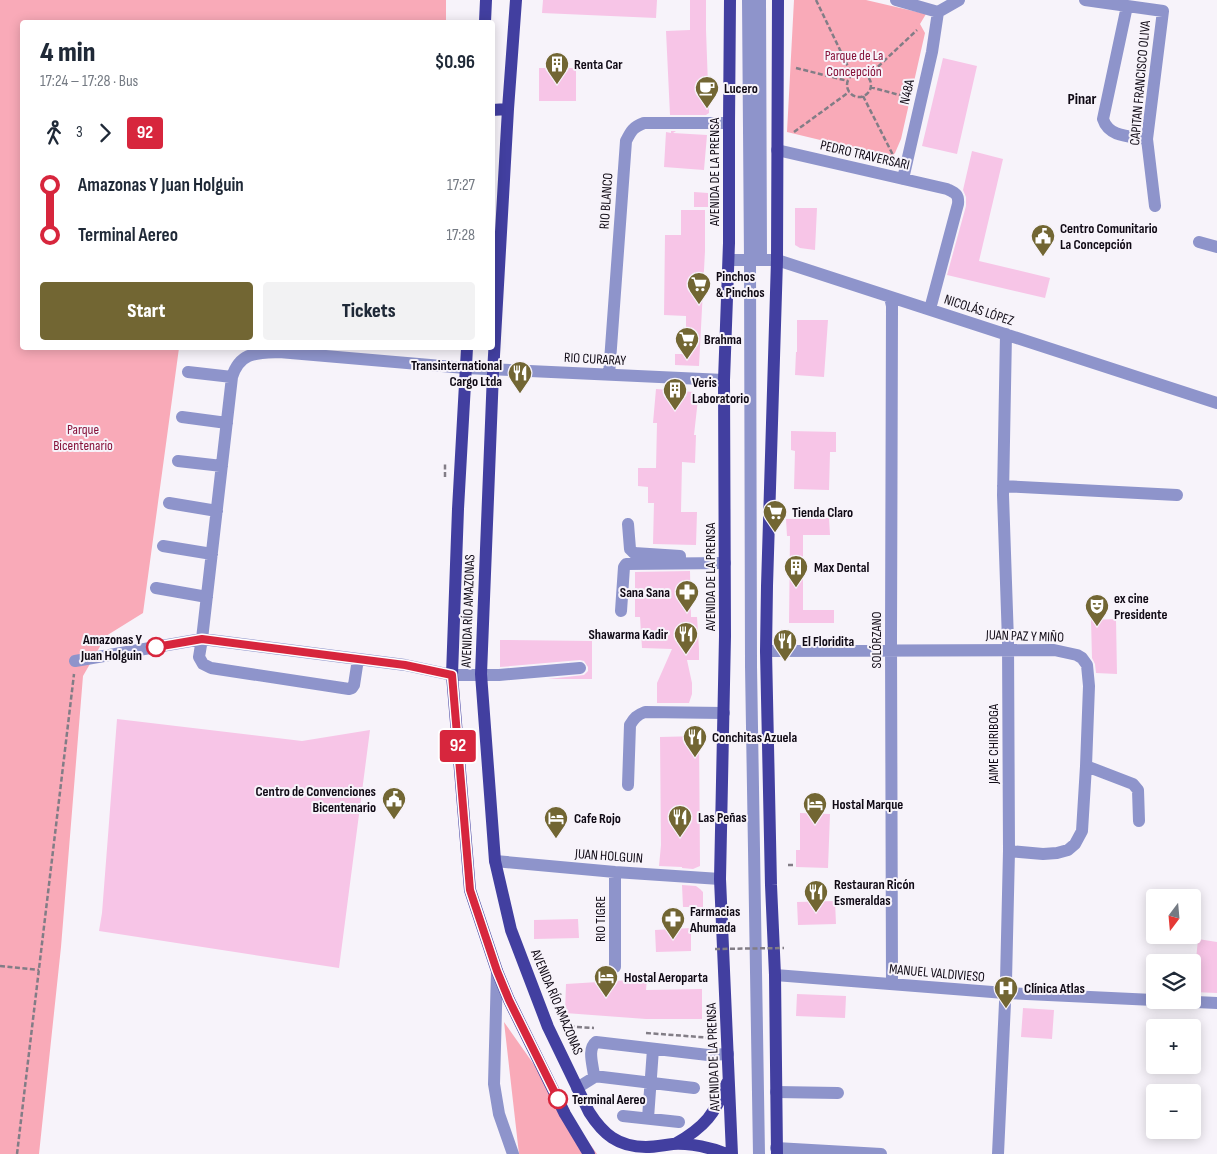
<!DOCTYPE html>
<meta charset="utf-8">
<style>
body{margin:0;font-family:"Sofia Sans Condensed",sans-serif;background:#f2f2f3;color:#1f2937;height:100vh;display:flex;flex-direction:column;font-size:19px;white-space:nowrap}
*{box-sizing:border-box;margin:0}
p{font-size:16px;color:#747a83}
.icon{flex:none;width:28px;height:28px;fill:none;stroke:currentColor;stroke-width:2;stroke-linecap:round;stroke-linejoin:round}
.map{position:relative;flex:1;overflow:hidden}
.side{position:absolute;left:20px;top:20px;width:475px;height:330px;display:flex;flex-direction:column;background:#fff;border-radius:5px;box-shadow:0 2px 12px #0003}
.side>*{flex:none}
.badge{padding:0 10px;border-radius:4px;font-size:18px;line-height:32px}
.needle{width:32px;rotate:196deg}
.buttons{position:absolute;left:1146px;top:889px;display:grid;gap:10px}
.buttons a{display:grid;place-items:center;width:55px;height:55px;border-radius:5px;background:#fff;box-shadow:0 2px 12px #0003;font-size:25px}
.map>.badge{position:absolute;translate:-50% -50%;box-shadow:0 0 0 2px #fff}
.legs{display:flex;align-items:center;gap:8px;height:55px;padding:0 20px;font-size:16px}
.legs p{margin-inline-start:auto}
.headline{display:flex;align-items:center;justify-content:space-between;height:85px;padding:0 20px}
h1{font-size:28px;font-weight:800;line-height:38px}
.action{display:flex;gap:10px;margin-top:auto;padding:10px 20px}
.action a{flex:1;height:58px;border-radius:5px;background:#726633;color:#fff;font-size:20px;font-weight:800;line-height:58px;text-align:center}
.action a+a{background:#f2f2f3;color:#1f2937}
ul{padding:0 20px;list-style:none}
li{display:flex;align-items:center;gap:18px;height:50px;font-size:19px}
li i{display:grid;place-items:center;width:8px;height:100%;margin:0 6px;background:currentColor}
li i::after{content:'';width:12px;height:12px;margin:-6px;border:4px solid;border-radius:50%;background:#fff}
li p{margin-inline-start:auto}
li:first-child i{background:linear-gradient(#0000 50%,currentColor 0)}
li:last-child i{background:linear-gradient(currentColor 50%,#0000 0)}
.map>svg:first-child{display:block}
.green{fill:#f9aab8}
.building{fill:#f7c5e7}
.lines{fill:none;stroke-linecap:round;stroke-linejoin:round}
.path{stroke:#827d86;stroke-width:2.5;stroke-dasharray:5 2.5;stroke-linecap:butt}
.minor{stroke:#8e94cb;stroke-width:12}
.major{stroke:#423fa0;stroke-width:12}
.path-bridge{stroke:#827d86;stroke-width:2.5;stroke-dasharray:5 2.5;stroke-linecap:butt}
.line-1-casing{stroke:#fff;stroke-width:11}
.line-1{stroke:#d7263d;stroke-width:8}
.stop-1-dot{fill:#fff;stroke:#d7263d;stroke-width:2.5}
.labels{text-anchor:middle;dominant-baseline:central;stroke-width:4;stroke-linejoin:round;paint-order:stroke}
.park-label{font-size:14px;fill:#86123a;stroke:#f7f3fa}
.poi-label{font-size:14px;font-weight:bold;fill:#0f0914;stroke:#f7f3fa;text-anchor:start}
.street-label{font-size:14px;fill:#0f0914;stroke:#f7f3fa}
.stop-label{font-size:14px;font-weight:bold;fill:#0f0914;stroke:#f7f3fa;text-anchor:end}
.quarter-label{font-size:16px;font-weight:bold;fill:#0f0914;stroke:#f7f3fa}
</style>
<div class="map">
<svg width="1217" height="1154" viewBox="0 0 1217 1154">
<rect width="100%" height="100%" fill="#f7f3fa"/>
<path class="green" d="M 0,0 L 446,0 L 446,22 L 22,22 L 22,348 L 179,348 L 143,613 L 106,636 L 83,676 L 61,947 L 39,1154 L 0,1154 Z
M 794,0 L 866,0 L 926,14 L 920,24 L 925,33 L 901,139 L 895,153 L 891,157 L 787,132 Z
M 504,1022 L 597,1154 L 519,1154 Z"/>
<path class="building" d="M 543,0 L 657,0 L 656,18 L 542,13 Z
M 690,0 L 706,0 L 706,30 L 709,113 L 706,115 L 670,115 L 666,31 L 690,30 Z
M 943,58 L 977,66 L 957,154 L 922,146 Z
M 539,68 L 576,68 L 576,101 L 539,101 Z
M 671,131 L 676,131 L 673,133 L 707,135 L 704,170 L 664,167 L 666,132 L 671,133 Z
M 972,151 L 1003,159 L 979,261 L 1050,278 L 1045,298 L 947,275 L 966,206 L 966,197 L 963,190 Z
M 694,192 L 708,193 L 708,207 L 694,207 Z
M 795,208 L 817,208 L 815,250 L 800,248 L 795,245 Z
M 681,210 L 705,210 L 705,251 L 699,366 L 675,365 L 675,354 L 686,354 L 686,316 L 664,315 L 665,235 L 681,235 Z
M 797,320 L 828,320 L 824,377 L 795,375 L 796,352 L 797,352 Z
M 656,389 L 694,392 L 698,399 L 694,435 L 696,435 L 695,463 L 682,462 L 681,512 L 697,512 L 696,545 L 653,544 L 654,503 L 648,503 L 648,487 L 638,486 L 638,468 L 656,468 L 657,423 L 653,423 Z
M 791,431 L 836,432 L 836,452 L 830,452 L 829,490 L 794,489 L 795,451 L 791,450 Z
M 829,518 L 830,535 L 803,535 L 803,610 L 834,610 L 834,623 L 789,623 L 790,536 L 787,536 L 786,519 Z
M 690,571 L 691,617 L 697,617 L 699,649 L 699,660 L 687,660 L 692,683 L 692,694 L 689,703 L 657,703 L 657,683 L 672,649 L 642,648 L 640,617 L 635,617 L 635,572 Z
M 1116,619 L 1117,674 L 1096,673 L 1095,664 L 1092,658 L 1091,620 Z
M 500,640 L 592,641 L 592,679 L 548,679 L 584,675 L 588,671 L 588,667 L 584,661 L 580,660 L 500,667 Z
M 117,719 L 302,741 L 370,730 L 339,968 L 99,931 L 102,913 Z
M 699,736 L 700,866 L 693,869 L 682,868 L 682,867 L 659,866 L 661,845 L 660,737 Z
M 800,813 L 830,814 L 828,868 L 796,867 L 796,850 L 800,850 Z
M 682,885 L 696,886 L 700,889 L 703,892 L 703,907 L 683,907 Z
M 835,901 L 836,924 L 798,925 L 797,902 Z
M 578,919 L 579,938 L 534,939 L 534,920 Z
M 691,928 L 691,951 L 656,952 L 655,930 Z
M 1198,939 L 1217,942 L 1217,993 L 1193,992 Z
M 647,979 L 646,990 L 702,989 L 702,1019 L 646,1019 L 565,1013 L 566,984 Z
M 797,994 L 846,996 L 845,1018 L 796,1016 Z
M 1023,1008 L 1054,1010 L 1052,1039 L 1021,1037 Z"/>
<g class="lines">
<path class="path" d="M 816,0 L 852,75
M 796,68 L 848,81
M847 85a12 12 0 1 1 24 0a12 12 0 1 1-24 0Z
M 867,77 L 917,30
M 870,87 L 907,97
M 863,96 L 894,157
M 794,132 L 849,92
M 445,477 L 445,463
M 788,865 L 794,865
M 0,966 L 39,970
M 561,1020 L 565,1018 L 566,1022
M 562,1026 L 594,1028
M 646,1033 L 713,1038
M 572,1034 L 578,1046
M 17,1154 L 74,674"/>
<path class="minor" d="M 748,0 L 750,259 L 751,666 L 759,1154
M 760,0 L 761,259
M 896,0 L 938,12 L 959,0
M 1085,0 L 1163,11 L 1147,139 L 1155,206
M 1127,6 L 1103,119 C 1109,138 1131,136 1147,139
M 777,150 L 947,189 C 955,193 959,194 958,204 L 930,309
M 903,179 L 932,52 L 938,12
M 1199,242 L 1217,247
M 729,260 L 777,260 L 1217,403
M 890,297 L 892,306 L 891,641 L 892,984
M 188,372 L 232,377
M 609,375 L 626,141 C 631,131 633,127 644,123 L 729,123
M 182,417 L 227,423
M 178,461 L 222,466
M 1003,486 L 1177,495
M 169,503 L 217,511
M 628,524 L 630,549 L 634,553 L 680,556
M 163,546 L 212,554
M 156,588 L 207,597
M 621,611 L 624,567 L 626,564 L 725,563
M 766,651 L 1054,650 L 1077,655 L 1082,658 L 1087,665 L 1089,686 L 1086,766 L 1082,831 L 1075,844 L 1068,850 L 1057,853 L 1043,854 L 1009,851
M 358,659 L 354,685 L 352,688 L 349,689 L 211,668 L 203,664 L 199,657 L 202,639 L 232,377 C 240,352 256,353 279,352 L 465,368 L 724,380
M 75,661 L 202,639 L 405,665 L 452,675 L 499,675 L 580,668
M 1086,766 L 1133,784 L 1138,790 L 1139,821
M 628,785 L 630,725 C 634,718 637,715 645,712 L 724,713
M 495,861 L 615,872 L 720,879
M 615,967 L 615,872
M 497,971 L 494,1084 L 499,1114 L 513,1154
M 775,975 L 1005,993 L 1217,1003
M 594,1076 L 694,1088
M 577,1088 L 593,1078 L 594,1076 C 593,1065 587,1049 596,1042 L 708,1055 L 728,1054
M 776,1092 L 838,1093
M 623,1116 L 679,1122
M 648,1118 L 653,1049
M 776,1148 L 881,1154
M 998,1154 L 1006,981 L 1009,851 L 1008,641 L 1003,495 L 1006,334"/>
<path class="major" d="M 516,0 L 508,109 L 493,373 L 481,674 L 495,861 L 511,930 L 548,1027 L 589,1112 C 603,1134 618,1147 646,1147 C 655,1147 664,1145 673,1144 C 691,1143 711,1148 727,1154
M 730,0 L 729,123 L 729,243 L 724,380 L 725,636 L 720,879 L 732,1154
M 485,22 L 486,0
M 492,110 L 508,109
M 467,348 L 458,509 L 452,675 L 470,890 L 497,971 L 509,1000 L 565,1114 L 589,1154
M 675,1144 C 705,1127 715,1114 727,1083
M 777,1154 L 775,975 L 771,885 L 766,651 L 767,586 L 777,260 L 778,0"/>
<path class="path-bridge" d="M 715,949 L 784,948"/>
</g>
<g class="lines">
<g class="line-1-casing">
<path id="line-1" d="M 156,647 L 202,639 L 405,665 L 452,675 L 470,890 L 497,971 L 509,1000 L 558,1099"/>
</g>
<use href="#line-1" class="line-1"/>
</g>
<defs>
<g id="building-pin" transform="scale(1.25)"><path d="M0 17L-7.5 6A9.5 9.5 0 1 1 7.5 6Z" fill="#726633" stroke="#f7f3fa"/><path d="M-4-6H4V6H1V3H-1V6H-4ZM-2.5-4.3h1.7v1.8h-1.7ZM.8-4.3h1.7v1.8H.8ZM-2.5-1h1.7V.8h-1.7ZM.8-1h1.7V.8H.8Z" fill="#fff"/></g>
<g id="cafe-pin" transform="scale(1.25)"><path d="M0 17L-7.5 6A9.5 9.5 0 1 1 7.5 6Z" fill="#726633" stroke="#f7f3fa"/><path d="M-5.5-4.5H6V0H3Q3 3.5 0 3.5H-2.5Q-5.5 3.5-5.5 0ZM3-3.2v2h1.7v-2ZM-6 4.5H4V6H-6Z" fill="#fff"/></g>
<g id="civic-pin" transform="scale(1.25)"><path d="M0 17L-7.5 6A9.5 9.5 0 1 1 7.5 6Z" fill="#726633" stroke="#f7f3fa"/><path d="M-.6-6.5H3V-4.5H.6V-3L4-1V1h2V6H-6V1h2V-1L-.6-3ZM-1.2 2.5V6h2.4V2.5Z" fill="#fff"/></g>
<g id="supermarket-pin" transform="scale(1.25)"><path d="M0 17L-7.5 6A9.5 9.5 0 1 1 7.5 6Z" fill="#726633" stroke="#f7f3fa"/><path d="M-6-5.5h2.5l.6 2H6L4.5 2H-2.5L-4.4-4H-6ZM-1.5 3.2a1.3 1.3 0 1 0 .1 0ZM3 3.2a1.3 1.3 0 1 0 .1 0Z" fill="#fff"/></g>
<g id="restaurant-pin" transform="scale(1.25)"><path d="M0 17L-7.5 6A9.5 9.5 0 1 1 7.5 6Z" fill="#726633" stroke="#f7f3fa"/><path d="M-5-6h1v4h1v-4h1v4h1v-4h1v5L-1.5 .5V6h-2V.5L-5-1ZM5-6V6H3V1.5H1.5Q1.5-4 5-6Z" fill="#fff"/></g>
<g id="pharmacy-pin" transform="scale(1.25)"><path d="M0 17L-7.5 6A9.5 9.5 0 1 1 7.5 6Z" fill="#726633" stroke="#f7f3fa"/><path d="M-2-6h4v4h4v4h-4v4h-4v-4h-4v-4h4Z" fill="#fff"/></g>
<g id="theatre-pin" transform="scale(1.25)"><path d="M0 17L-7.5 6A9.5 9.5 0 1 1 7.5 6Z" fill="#726633" stroke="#f7f3fa"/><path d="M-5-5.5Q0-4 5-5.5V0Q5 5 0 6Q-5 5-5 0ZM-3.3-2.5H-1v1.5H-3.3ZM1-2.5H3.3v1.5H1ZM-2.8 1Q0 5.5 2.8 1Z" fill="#fff"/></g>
<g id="hotel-pin" transform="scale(1.25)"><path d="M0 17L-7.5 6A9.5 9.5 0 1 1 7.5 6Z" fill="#726633" stroke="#f7f3fa"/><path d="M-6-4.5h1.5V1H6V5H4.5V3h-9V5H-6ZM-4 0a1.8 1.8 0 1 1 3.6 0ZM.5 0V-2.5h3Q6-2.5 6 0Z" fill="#fff"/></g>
<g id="hospital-pin" transform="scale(1.25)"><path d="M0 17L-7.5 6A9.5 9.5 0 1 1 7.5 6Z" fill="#726633" stroke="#f7f3fa"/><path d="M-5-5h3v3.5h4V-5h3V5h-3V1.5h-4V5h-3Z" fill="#fff"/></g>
</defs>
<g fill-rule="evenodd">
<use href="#building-pin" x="557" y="64"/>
<use href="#cafe-pin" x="707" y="88"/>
<use href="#civic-pin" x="1043" y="236"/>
<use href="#supermarket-pin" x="699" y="284"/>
<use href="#supermarket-pin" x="687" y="339"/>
<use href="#restaurant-pin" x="520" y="373"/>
<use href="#building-pin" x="675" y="390"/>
<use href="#supermarket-pin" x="775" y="512"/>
<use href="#building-pin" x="796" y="567"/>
<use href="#pharmacy-pin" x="687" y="592"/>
<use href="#theatre-pin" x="1097" y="606"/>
<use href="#restaurant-pin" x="686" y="634"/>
<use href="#restaurant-pin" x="785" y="641"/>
<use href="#restaurant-pin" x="695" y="737"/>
<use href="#civic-pin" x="394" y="799"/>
<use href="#hotel-pin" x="815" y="804"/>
<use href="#restaurant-pin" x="680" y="817"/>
<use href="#hotel-pin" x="556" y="818"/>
<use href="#restaurant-pin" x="816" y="892"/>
<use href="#pharmacy-pin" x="673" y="919"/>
<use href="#hotel-pin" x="606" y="977"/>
<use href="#hospital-pin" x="1006" y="988"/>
</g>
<g class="stop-1-dot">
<circle cx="156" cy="647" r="9"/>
<circle cx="558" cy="1099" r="9"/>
</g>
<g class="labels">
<g class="park-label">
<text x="854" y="55">Parque de La<tspan x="854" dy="16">Concepción</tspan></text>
<text x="83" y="429">Parque<tspan x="83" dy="16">Bicentenario</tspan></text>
</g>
<g class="poi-label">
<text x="574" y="64">Renta Car</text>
<text x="724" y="88">Lucero</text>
<text x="1060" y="228">Centro Comunitario<tspan x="1060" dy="16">La Concepción</tspan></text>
<text x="716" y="276">Pinchos<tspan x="716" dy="16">&amp; Pinchos</tspan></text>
<text x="704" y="339">Brahma</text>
<text x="502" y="365" text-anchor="end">Transinternational<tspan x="502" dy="16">Cargo Ltda</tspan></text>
<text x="692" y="382">Veris<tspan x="692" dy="16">Laboratorio</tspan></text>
<text x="792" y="512">Tienda Claro</text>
<text x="814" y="567">Max Dental</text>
<text x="670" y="592" text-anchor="end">Sana Sana</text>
<text x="1114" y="598">ex cine<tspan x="1114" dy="16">Presidente</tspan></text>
<text x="668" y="634" text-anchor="end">Shawarma Kadir</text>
<text x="802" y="641">El Floridita</text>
<text x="712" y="737">Conchitas Azuela</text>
<text x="376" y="791" text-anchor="end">Centro de Convenciones<tspan x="376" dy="16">Bicentenario</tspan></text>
<text x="832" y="804">Hostal Marque</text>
<text x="698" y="817">Las Peñas</text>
<text x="574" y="818">Cafe Rojo</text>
<text x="834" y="884">Restauran Ricón<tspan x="834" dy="16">Esmeraldas</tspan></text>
<text x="690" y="911">Farmacias<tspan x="690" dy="16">Ahumada</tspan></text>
<text x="624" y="977">Hostal Aeroparta</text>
<text x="1024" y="988">Clínica Atlas</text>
</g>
<g class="street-label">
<text transform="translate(1140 83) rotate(-85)">CAPITAN FRANCISCO OLIVA</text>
<text transform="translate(907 92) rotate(-77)">N48A</text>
<text transform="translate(865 155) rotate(13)">PEDRO TRAVERSARI</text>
<text transform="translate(714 172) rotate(-90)">AVENIDA DE LA PRENSA</text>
<text transform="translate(606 201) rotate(-86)">RIO BLANCO</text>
<text transform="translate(979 310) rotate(18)">NICOLÁS LÓPEZ</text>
<text transform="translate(595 359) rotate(3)">RIO CURARAY</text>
<text transform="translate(710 577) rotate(-90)">AVENIDA DE LA PRENSA</text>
<text transform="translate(468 611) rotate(-88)">AVENIDA RÍO AMAZONAS</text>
<text transform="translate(1025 636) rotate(2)">JUAN PAZ Y MIÑO</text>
<text transform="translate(876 640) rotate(-90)">SOLÓRZANO</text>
<text transform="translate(993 744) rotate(-90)">JAIME CHIRIBOGA</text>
<text transform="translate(609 856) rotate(4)">JUAN HOLGUIN</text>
<text transform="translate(600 919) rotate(-90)">RIO TIGRE</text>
<text transform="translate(937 973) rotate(5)">MANUEL VALDIVIESO</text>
<text transform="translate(557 1002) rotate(67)">AVENIDA RÍO AMAZONAS</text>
<text transform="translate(713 1057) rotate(-92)">AVENIDA DE LA PRENSA</text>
</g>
<g class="stop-label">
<text x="142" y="639">Amazonas Y<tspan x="142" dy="16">Juan Holguin</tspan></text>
<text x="572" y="1099" text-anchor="start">Terminal Aereo</text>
</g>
<g class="quarter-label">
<text x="1082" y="99">Pinar</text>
</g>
</g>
</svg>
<div class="buttons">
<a><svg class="needle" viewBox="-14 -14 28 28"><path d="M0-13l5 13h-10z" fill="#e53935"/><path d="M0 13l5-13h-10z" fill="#747a83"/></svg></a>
<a><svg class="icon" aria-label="layers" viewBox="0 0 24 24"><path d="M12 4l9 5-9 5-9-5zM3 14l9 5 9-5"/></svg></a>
<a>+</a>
<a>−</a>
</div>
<b class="badge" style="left:458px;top:746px;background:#d7263d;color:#fff">92</b>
<section class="side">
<div class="headline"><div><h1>4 min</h1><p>17:24 – 17:28 · Bus</p></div><b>$0.96</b></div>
<div class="legs"><svg class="icon" aria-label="walk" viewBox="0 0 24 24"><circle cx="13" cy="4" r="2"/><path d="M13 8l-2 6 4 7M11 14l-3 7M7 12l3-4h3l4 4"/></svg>3<svg class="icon" aria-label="forward" viewBox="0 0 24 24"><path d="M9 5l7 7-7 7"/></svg><b class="badge" style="background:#d7263d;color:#fff">92</b></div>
<ul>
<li><i style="color:#d7263d"></i><b>Amazonas Y Juan Holguin</b><p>17:27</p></li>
<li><i style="color:#d7263d"></i><b>Terminal Aereo</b><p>17:28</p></li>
</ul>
<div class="action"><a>Start</a><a>Tickets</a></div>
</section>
</div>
